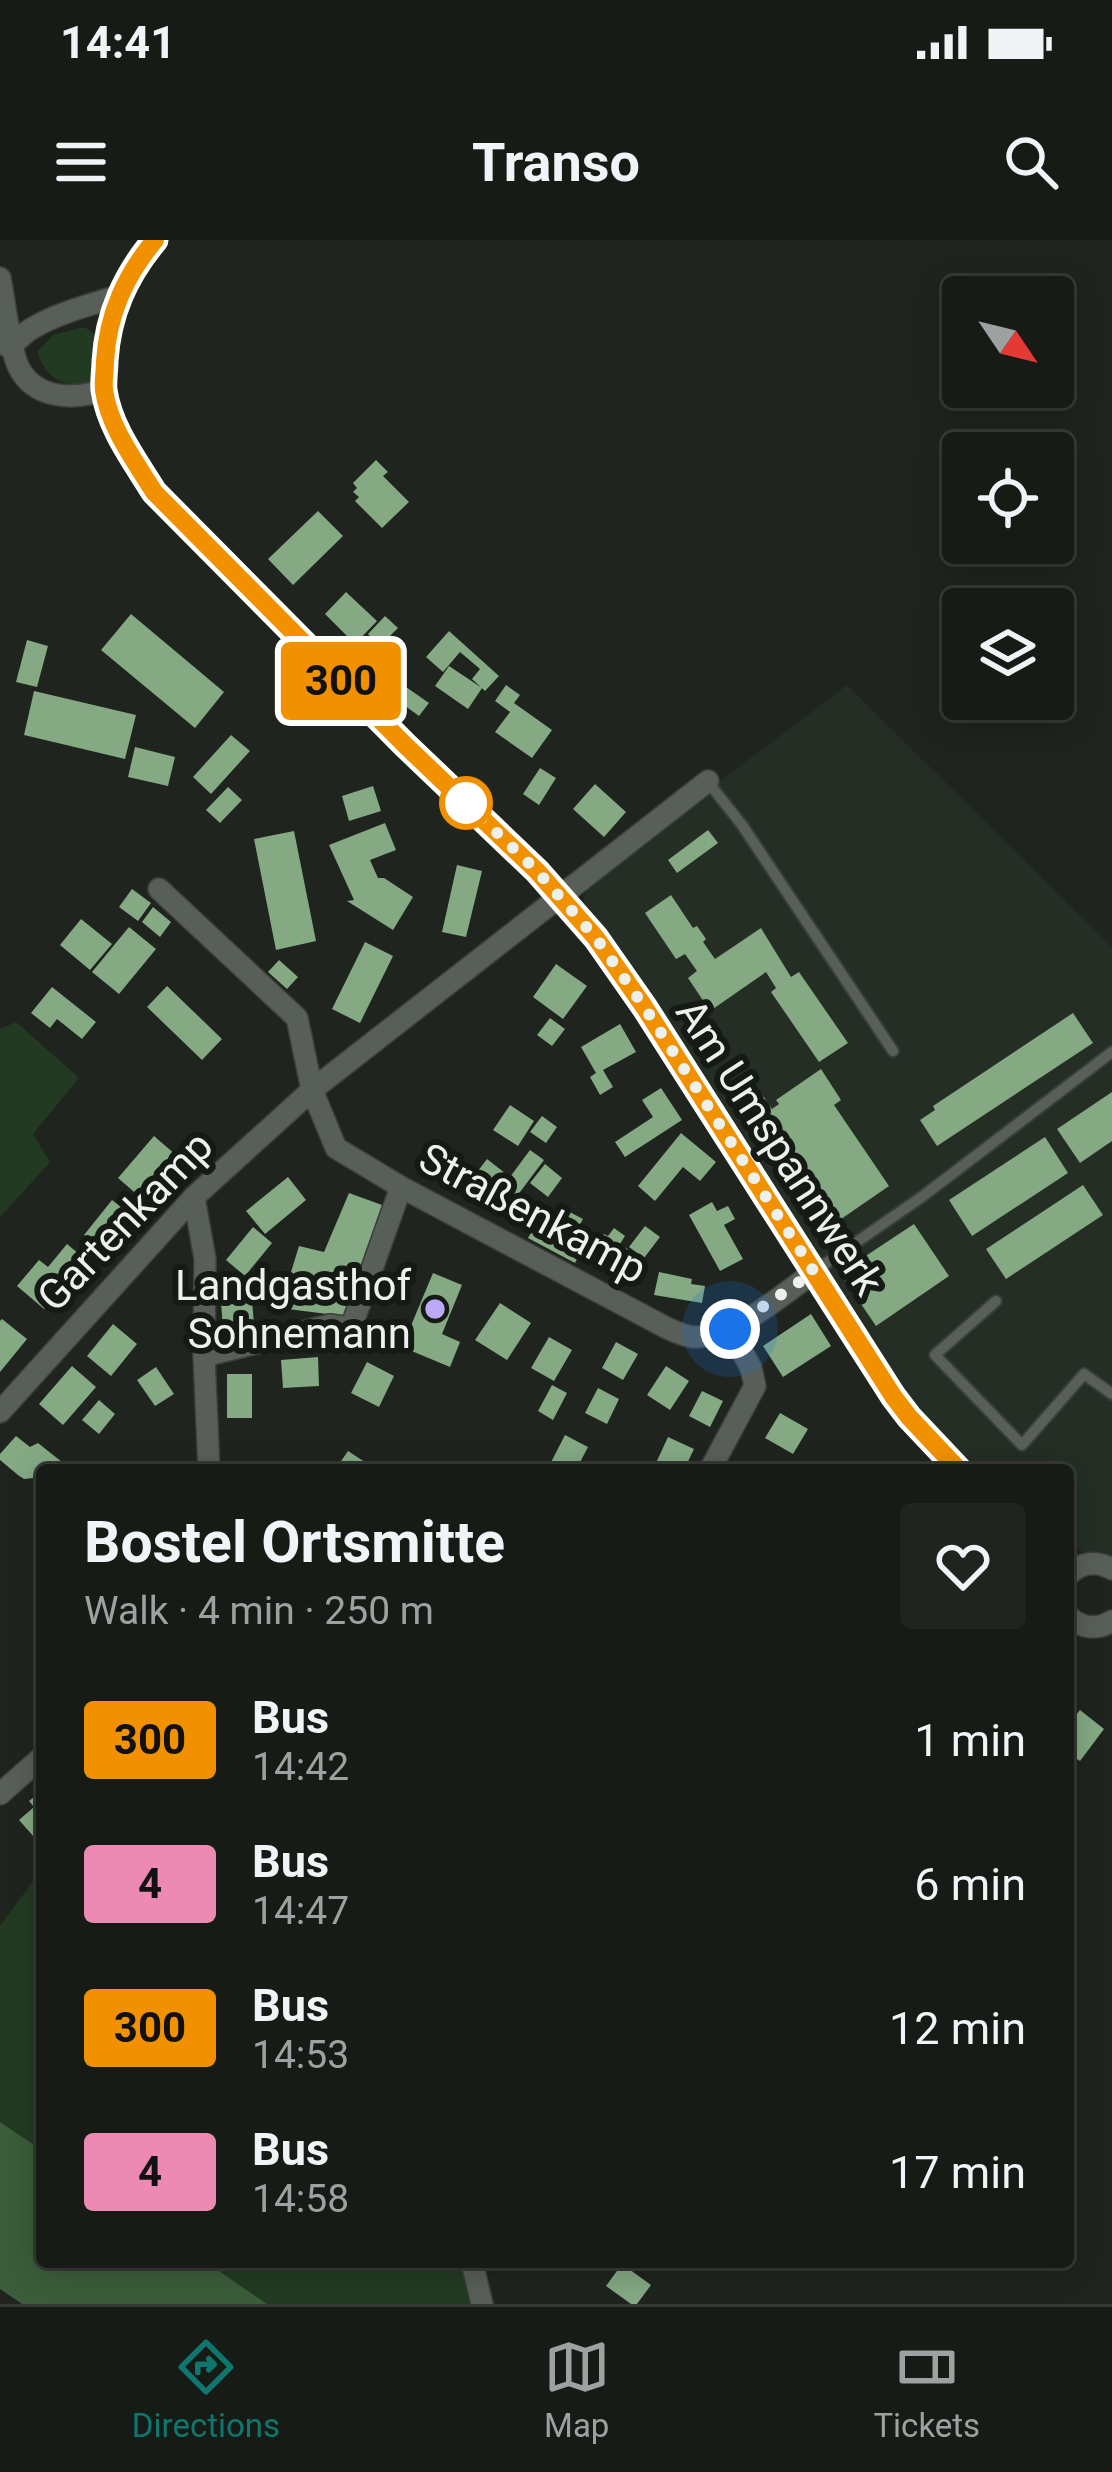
<!DOCTYPE html>
<meta charset="utf-8">
<style>
body{margin:0;font-family:Roboto,sans-serif;background:#20241f;color:#f1f3f6;height:100vh;display:flex;flex-direction:column;font-size:45px;white-space:nowrap}
*{box-sizing:border-box;margin:0}
p{font-size:39px;color:#9ea1a1}
.icon{flex:none;width:66px;height:66px;fill:none;stroke:currentColor;stroke-width:2;stroke-linecap:round;stroke-linejoin:round}
.map{position:relative;flex:1;overflow:hidden}
.panel{position:absolute;left:36px;top:1224px;width:1038px;height:804px;display:flex;flex-direction:column;background:#171b16;border-radius:12px;box-shadow:0 6px 30px #0003,0 0 0 3px #363935}
.panel>*{flex:none}
.badge{padding:0 24px;border-radius:9px;font-size:42px;line-height:78px}
.needle{width:78px;rotate:125deg}
.controls{position:absolute;left:942px;top:36px;display:grid;gap:24px}
.controls a{display:grid;place-items:center;width:132px;height:132px;border-radius:12px;background:#171b16;box-shadow:0 6px 30px #0003,0 0 0 3px #363935;font-size:60px}
.you{position:absolute;width:60px;height:60px;margin:-30px;border:9px solid #fff;border-radius:50%;background:#1a73e8;box-shadow:0 0 0 18px #1a73e833}
.map>.badge{position:absolute;translate:-50% -50%;box-shadow:0 0 0 6px #fff}
.round{display:grid;place-items:center;flex:none;width:126px;height:126px;border-radius:12px;background:#20241f}
.summary{display:flex;align-items:center;justify-content:space-between;height:204px;padding:0 48px}
h1{font-size:57px;font-weight:700;line-height:90px}
ul{padding:0;list-style:none}
li{display:flex;align-items:center;gap:36px;height:144px;padding:0 48px}
li div{flex:1}
li b{display:block;font-size:45px}
li em{font-style:normal}
li .badge{min-width:132px;font-weight:700;text-align:center}
.status{display:flex;justify-content:space-between;align-items:center;height:84px;padding:0 60px;background:#171b16;direction:ltr}
.status svg{height:33px;fill:currentColor}
header{display:flex;justify-content:space-between;align-items:center;height:156px;padding:0 48px;background:#171b16;font-size:54px;font-weight:700}
.tabs{display:flex;justify-content:space-around;align-items:center;height:168px;border-top:3px solid #363935;background:#171b16;font-size:33px;color:#9ea1a1}
.tabs a{display:grid;justify-items:center;gap:6px}
.tabs .current{color:#0f766e}
.map>svg:first-child{display:block}
.built{fill:#242e24}
.green{fill:#223a22}
.forest{fill:#3b5d3a}
.building{fill:#84a983}
.lines{fill:none;stroke-linecap:round;stroke-linejoin:round}
.lane-casing{stroke:#3a3f3a;stroke-width:14}
.street-casing{stroke:#3a3f3a;stroke-width:24}
.lane{stroke:#585e58;stroke-width:10}
.street{stroke:#585e58;stroke-width:21}
.line-casing{stroke:#fff;stroke-width:27}
.line{stroke:#f19100;stroke-width:18}
.walk{stroke:#edf0ed;stroke-width:12;stroke-dasharray:0 21.6}
.stop-dot{fill:#fff;stroke:#f19100;stroke-width:6}
.poi-dot{fill:#bbaaf6;stroke:#151a15;stroke-width:4.5}
.labels{text-anchor:middle;dominant-baseline:central;stroke-width:12;stroke-linejoin:round;paint-order:stroke}
.street-label{font-size:42px;fill:#edf0ed;stroke:#151a15}
.poi-label{font-size:42px;fill:#edf0ed;stroke:#151a15;text-anchor:end}
</style>
<div class="status"><b>14:41</b><svg viewBox="0 0 49 12"><path d="M0 12V9h3v3zM5 12V6h3v6zM10 12V3h3v9zM15 12V0h3v12zM26 1h20v11H26zM47 4h2v5h-2z"/></svg></div>
<header><svg class="icon" aria-label="menu" viewBox="0 0 24 24"><path d="M4 6h16M4 12h16M4 18h16"/></svg>Transo<svg class="icon" aria-label="search" viewBox="0 0 24 24"><circle cx="10" cy="10" r="6"/><path d="M15 15l6 6"/></svg></header>
<div class="map">
<svg width="1112" height="2064" viewBox="0 0 1112 2064">
<rect width="100%" height="100%" fill="#1f241e"/>
<path class="built" d="M 847,445 L 1112,707 L 1112,1316 L 1101,1312 L 1082,1312 L 1068,1302 L 1068,1230 L 975,1230 L 936,1193 L 901,1149 L 651,756 L 583,662 L 591,639 Z"/>
<path class="green" d="M 84,87 L 97,95 L 103,121 L 92,146 C 62,144 48,142 37,112 L 53,95 Z
M 16,782 L 79,838 L 33,894 L 50,922 L 0,977 L 0,789 Z
M 42,1629 L 42,1910 L 0,1882 L 0,1686 Z
M 206,2022 L 465,2022 L 476,2064 L 267,2064 Z"/>
<path class="forest" d="M 0,1882 L 42,1910 L 42,2022 L 206,2022 L 267,2064 L 22,2064 L 0,2049 Z"/>
<path class="building" d="M 376,220 L 388,232 L 383,236 L 409,262 L 382,288 L 355,261 L 359,257 L 353,252 L 357,248 L 353,243 Z
M 318,271 L 343,296 L 293,345 L 268,319 Z
M 346,352 L 377,381 L 355,404 L 325,374 Z
M 131,374 L 224,452 L 195,488 L 101,410 Z
M 385,376 L 398,388 L 380,406 L 368,394 Z
M 449,391 L 499,436 L 485,451 L 472,439 L 480,429 L 460,412 L 443,432 L 426,417 Z
M 27,400 L 48,406 L 37,447 L 16,442 Z
M 449,426 L 482,448 L 468,469 L 435,446 Z
M 506,445 L 520,455 L 514,463 L 552,490 L 532,518 L 495,492 L 510,472 L 495,461 Z
M 406,447 L 429,463 L 419,476 L 397,460 Z
M 34,451 L 136,475 L 125,519 L 24,495 Z
M 231,495 L 250,511 L 211,554 L 193,537 Z
M 135,507 L 175,517 L 168,546 L 128,537 Z
M 540,528 L 556,538 L 539,565 L 523,554 Z
M 595,544 L 626,572 L 604,597 L 573,569 Z
M 373,546 L 381,571 L 349,581 L 342,556 Z
M 228,547 L 242,560 L 220,583 L 206,570 Z
M 385,583 L 396,610 L 370,620 L 378,638 L 384,638 L 413,657 L 393,690 L 347,661 L 354,660 L 329,605 Z
M 708,590 L 718,603 L 677,633 L 668,620 Z
M 294,591 L 316,701 L 276,710 L 254,599 Z
M 457,625 L 482,631 L 466,697 L 442,692 Z
M 132,649 L 151,663 L 138,681 L 119,667 Z
M 671,655 L 693,688 L 697,686 L 706,699 L 703,702 L 715,719 L 761,688 L 791,737 L 799,732 L 848,803 L 819,822 L 771,752 L 776,748 L 766,732 L 710,771 L 688,738 L 697,731 L 685,714 L 676,719 L 645,673 Z
M 153,667 L 171,682 L 160,697 L 142,682 Z
M 81,679 L 112,704 L 90,730 L 60,705 Z
M 129,687 L 156,709 L 119,754 L 92,732 Z
M 365,702 L 393,716 L 360,783 L 332,769 Z
M 279,720 L 298,737 L 287,749 L 268,732 Z
M 556,724 L 587,746 L 563,779 L 533,757 Z
M 167,746 L 222,799 L 202,820 L 147,767 Z
M 52,747 L 96,782 L 82,799 L 57,779 L 50,788 L 31,773 Z
M 1073,773 L 1093,803 L 937,906 L 920,880 L 935,870 L 933,866 Z
M 550,778 L 565,789 L 552,806 L 537,795 Z
M 620,784 L 636,812 L 603,830 L 613,847 L 600,855 L 590,837 L 596,833 L 581,807 Z
M 821,829 L 841,860 L 834,865 L 889,946 L 831,986 L 775,904 L 766,910 L 738,869 L 761,853 L 772,869 L 779,864 L 776,860 Z
M 661,848 L 682,880 L 625,917 L 615,902 L 653,877 L 642,860 Z
M 1112,852 L 1112,901 L 1080,923 L 1057,889 Z
M 510,865 L 534,881 L 518,906 L 493,890 Z
M 542,876 L 557,887 L 546,903 L 530,892 Z
M 681,893 L 716,922 L 700,941 L 683,927 L 655,961 L 638,946 Z
M 154,896 L 184,922 L 148,964 L 118,938 Z
M 1045,897 L 1068,933 L 972,996 L 949,960 Z
M 530,910 L 544,920 L 505,972 L 468,944 L 487,919 L 510,937 Z
M 545,924 L 562,938 L 548,957 L 530,943 Z
M 288,937 L 306,960 L 265,994 L 246,971 Z
M 1083,945 L 1103,975 L 1006,1039 L 986,1009 Z
M 349,953 L 382,965 L 343,1076 L 280,1068 L 299,1006 L 324,1012 Z
M 112,960 L 136,979 L 107,1014 L 84,995 Z
M 712,962 L 717,971 L 728,966 L 735,979 L 724,985 L 743,1019 L 720,1031 L 689,975 Z
M 562,968 L 583,979 L 575,993 L 587,999 L 575,1023 L 528,998 L 541,974 L 554,981 Z
M 914,984 L 949,1036 L 876,1086 L 840,1033 Z
M 645,986 L 660,997 L 644,1018 L 629,1007 Z
M 253,987 L 272,1003 L 245,1036 L 226,1020 Z
M 614,988 L 625,996 L 620,1004 L 632,1012 L 618,1033 L 590,1016 L 604,994 L 608,996 Z
M 67,1004 L 92,1025 L 73,1048 L 67,1042 L 44,1069 L 17,1046 L 39,1020 L 48,1027 Z
M 659,1032 L 692,1039 L 691,1044 L 705,1046 L 702,1063 L 654,1055 Z
M 433,1033 L 462,1045 L 442,1094 L 460,1102 L 450,1127 L 402,1107 Z
M 251,1047 L 254,1085 L 223,1088 L 220,1050 Z
M 500,1063 L 531,1083 L 507,1120 L 475,1100 Z
M 811,1074 L 831,1106 L 783,1137 L 763,1106 Z
M 2,1079 L 27,1099 L 0,1132 L 0,1081 Z
M 113,1084 L 137,1104 L 111,1136 L 87,1116 Z
M 549,1097 L 572,1110 L 554,1141 L 531,1128 Z
M 616,1102 L 638,1114 L 623,1140 L 602,1128 Z
M 318,1117 L 319,1146 L 283,1148 L 281,1120 Z
M 367,1122 L 394,1136 L 379,1167 L 351,1153 Z
M 72,1126 L 96,1147 L 63,1185 L 39,1164 Z
M 666,1126 L 689,1141 L 670,1170 L 647,1155 Z
M 156,1127 L 174,1154 L 155,1166 L 137,1140 Z
M 227,1134 L 252,1134 L 252,1178 L 227,1178 Z
M 552,1145 L 567,1153 L 553,1180 L 538,1171 Z
M 598,1148 L 619,1159 L 607,1184 L 585,1173 Z
M 702,1151 L 723,1161 L 710,1187 L 689,1176 Z
M 99,1160 L 115,1174 L 99,1194 L 82,1180 Z
M 780,1173 L 808,1189 L 793,1214 L 765,1198 Z
M 565,1195 L 588,1207 L 576,1230 L 547,1230 Z
M 16,1196 L 30,1207 L 38,1203 L 62,1222 L 57,1230 L 42,1230 L 42,1237 L 24,1239 L 18,1235 L 0,1220 L 0,1214 Z
M 668,1197 L 694,1209 L 684,1230 L 664,1230 L 655,1225 Z
M 348,1211 L 368,1224 L 364,1230 L 335,1230 Z
M 1080,1470 L 1104,1489 L 1080,1521 L 1068,1513 L 1068,1485 Z
M 42,1550 L 42,1590 L 34,1597 L 19,1580 L 34,1567 L 29,1561 Z
M 622,2024 L 651,2045 L 637,2064 L 631,2064 L 606,2046 Z"/>
<g class="lines">
<g class="lane-casing">
<path id="lane" d="M 708,542 L 742,585 L 893,811
M 815,1031 L 923,956 L 1112,812
M 996,1061 L 935,1115 L 1022,1205 L 1084,1134 L 1112,1154"/>
</g>
<g class="street-casing">
<path id="street" d="M 155,0 C 125,36 108,74 105,121 C 105,130 103,141 104,150 C 109,186 135,221 154,252 L 405,505 L 537,631 L 596,698 L 645,768 L 893,1156 L 909,1177 L 959,1230
M 0,38 C 5,62 9,105 18,126 C 34,160 74,160 104,150
M 7,106 C 18,102 21,95 31,89 C 57,73 90,65 118,56
M 159,649 L 297,778 L 312,850 L 336,908 L 401,947 L 665,1087 C 674,1091 683,1096 693,1097 C 732,1099 783,1054 814,1032
M 194,957 L 205,1019 L 204,1116 L 209,1230
M 204,1116 L 330,1085 L 351,1088 L 401,947
M 0,1172 L 194,957 L 312,850 L 708,541
M 710,1230 L 755,1146 L 751,1128 L 730,1089
M 1068,1335 C 1081,1322 1096,1320 1112,1329
M 1068,1376 C 1081,1388 1096,1391 1112,1381
M 0,1554 L 42,1517
M 472,2022 L 482,2064"/>
</g>
<use href="#lane" class="lane"/>
<use href="#street" class="street"/>
</g>
<g class="lines">
<g class="line-casing">
<path id="line" d="M 155,0 C 125,36 108,74 105,121 C 105,130 103,141 104,150 C 109,187 135,221 154,252 L 405,505 L 537,631 L 596,698 L 645,768 L 893,1156 L 909,1177 L 959,1230"/>
</g>
<use href="#line" class="line"/>
<path class="walk" d="M 466,563 L 537,631 L 596,698 L 645,768 L 814,1032 L 730,1089"/>
</g>
<circle class="stop-dot" cx="466" cy="563" r="24"/>
<circle class="poi-dot" cx="435" cy="1069" r="12"/>
<g class="labels">
<g class="street-label">
<text transform="translate(780 907) rotate(57)">Am Umspannwerk</text>
<text transform="translate(533 973) rotate(28)">Straßenkamp</text>
<text transform="translate(125 981) rotate(-46)">Gartenkamp</text>
</g>
<g class="poi-label">
<text x="411" y="1045">Landgasthof<tspan x="411" dy="48">Sohnemann</tspan></text>
</g>
</g>
</svg>
<div class="controls">
<a><svg class="needle" viewBox="-14 -14 28 28"><path d="M0-13l5 13h-10z" fill="#e53935"/><path d="M0 13l5-13h-10z" fill="#9ea1a1"/></svg></a>
<a><svg class="icon" aria-label="locate" viewBox="0 0 24 24"><circle cx="12" cy="12" r="6"/><path d="M12 2v4M12 18v4M2 12h4M18 12h4"/></svg></a>
<a><svg class="icon" aria-label="layers" viewBox="0 0 24 24"><path d="M12 4l9 5-9 5-9-5zM3 14l9 5 9-5"/></svg></a>
</div>
<div class="you" style="left:730px;top:1089px"></div>
<b class="badge" style="left:341px;top:441px;background:#f19100;color:#111">300</b>
<section class="panel">
<div class="summary"><div><h1>Bostel Ortsmitte</h1><p>Walk · 4 min · 250 m</p></div><a class="round"><svg class="icon" aria-label="heart" viewBox="0 0 24 24"><path d="M12 20l-8-8c-3-5 5-10 8-4 3-6 11-1 8 4z"/></svg></a></div>
<ul>
<li><span class="badge" style="background:#f19100;color:#111">300</span><div><b>Bus</b><p>14:42</p></div><em>1 min</em></li>
<li><span class="badge" style="background:#ec8ab4;color:#111">4</span><div><b>Bus</b><p>14:47</p></div><em>6 min</em></li>
<li><span class="badge" style="background:#f19100;color:#111">300</span><div><b>Bus</b><p>14:53</p></div><em>12 min</em></li>
<li><span class="badge" style="background:#ec8ab4;color:#111">4</span><div><b>Bus</b><p>14:58</p></div><em>17 min</em></li>
</ul>
</section>
</div>
<nav class="tabs">
<a class="current"><svg class="icon" aria-label="directions" viewBox="0 0 24 24"><path d="M12 3l9 9-9 9-9-9zM9 14v-3h6M13 9l2 2-2 2"/></svg>Directions</a>
<a><svg class="icon" aria-label="map" viewBox="0 0 24 24"><path d="M3 6l6-2 6 2 6-2v14l-6 2-6-2-6 2zM9 4v14M15 6v14"/></svg>Map</a>
<a><svg class="icon" aria-label="tickets" viewBox="0 0 24 24"><path d="M3 7h18v10H3zM15 7v10"/></svg>Tickets</a>
</nav>
